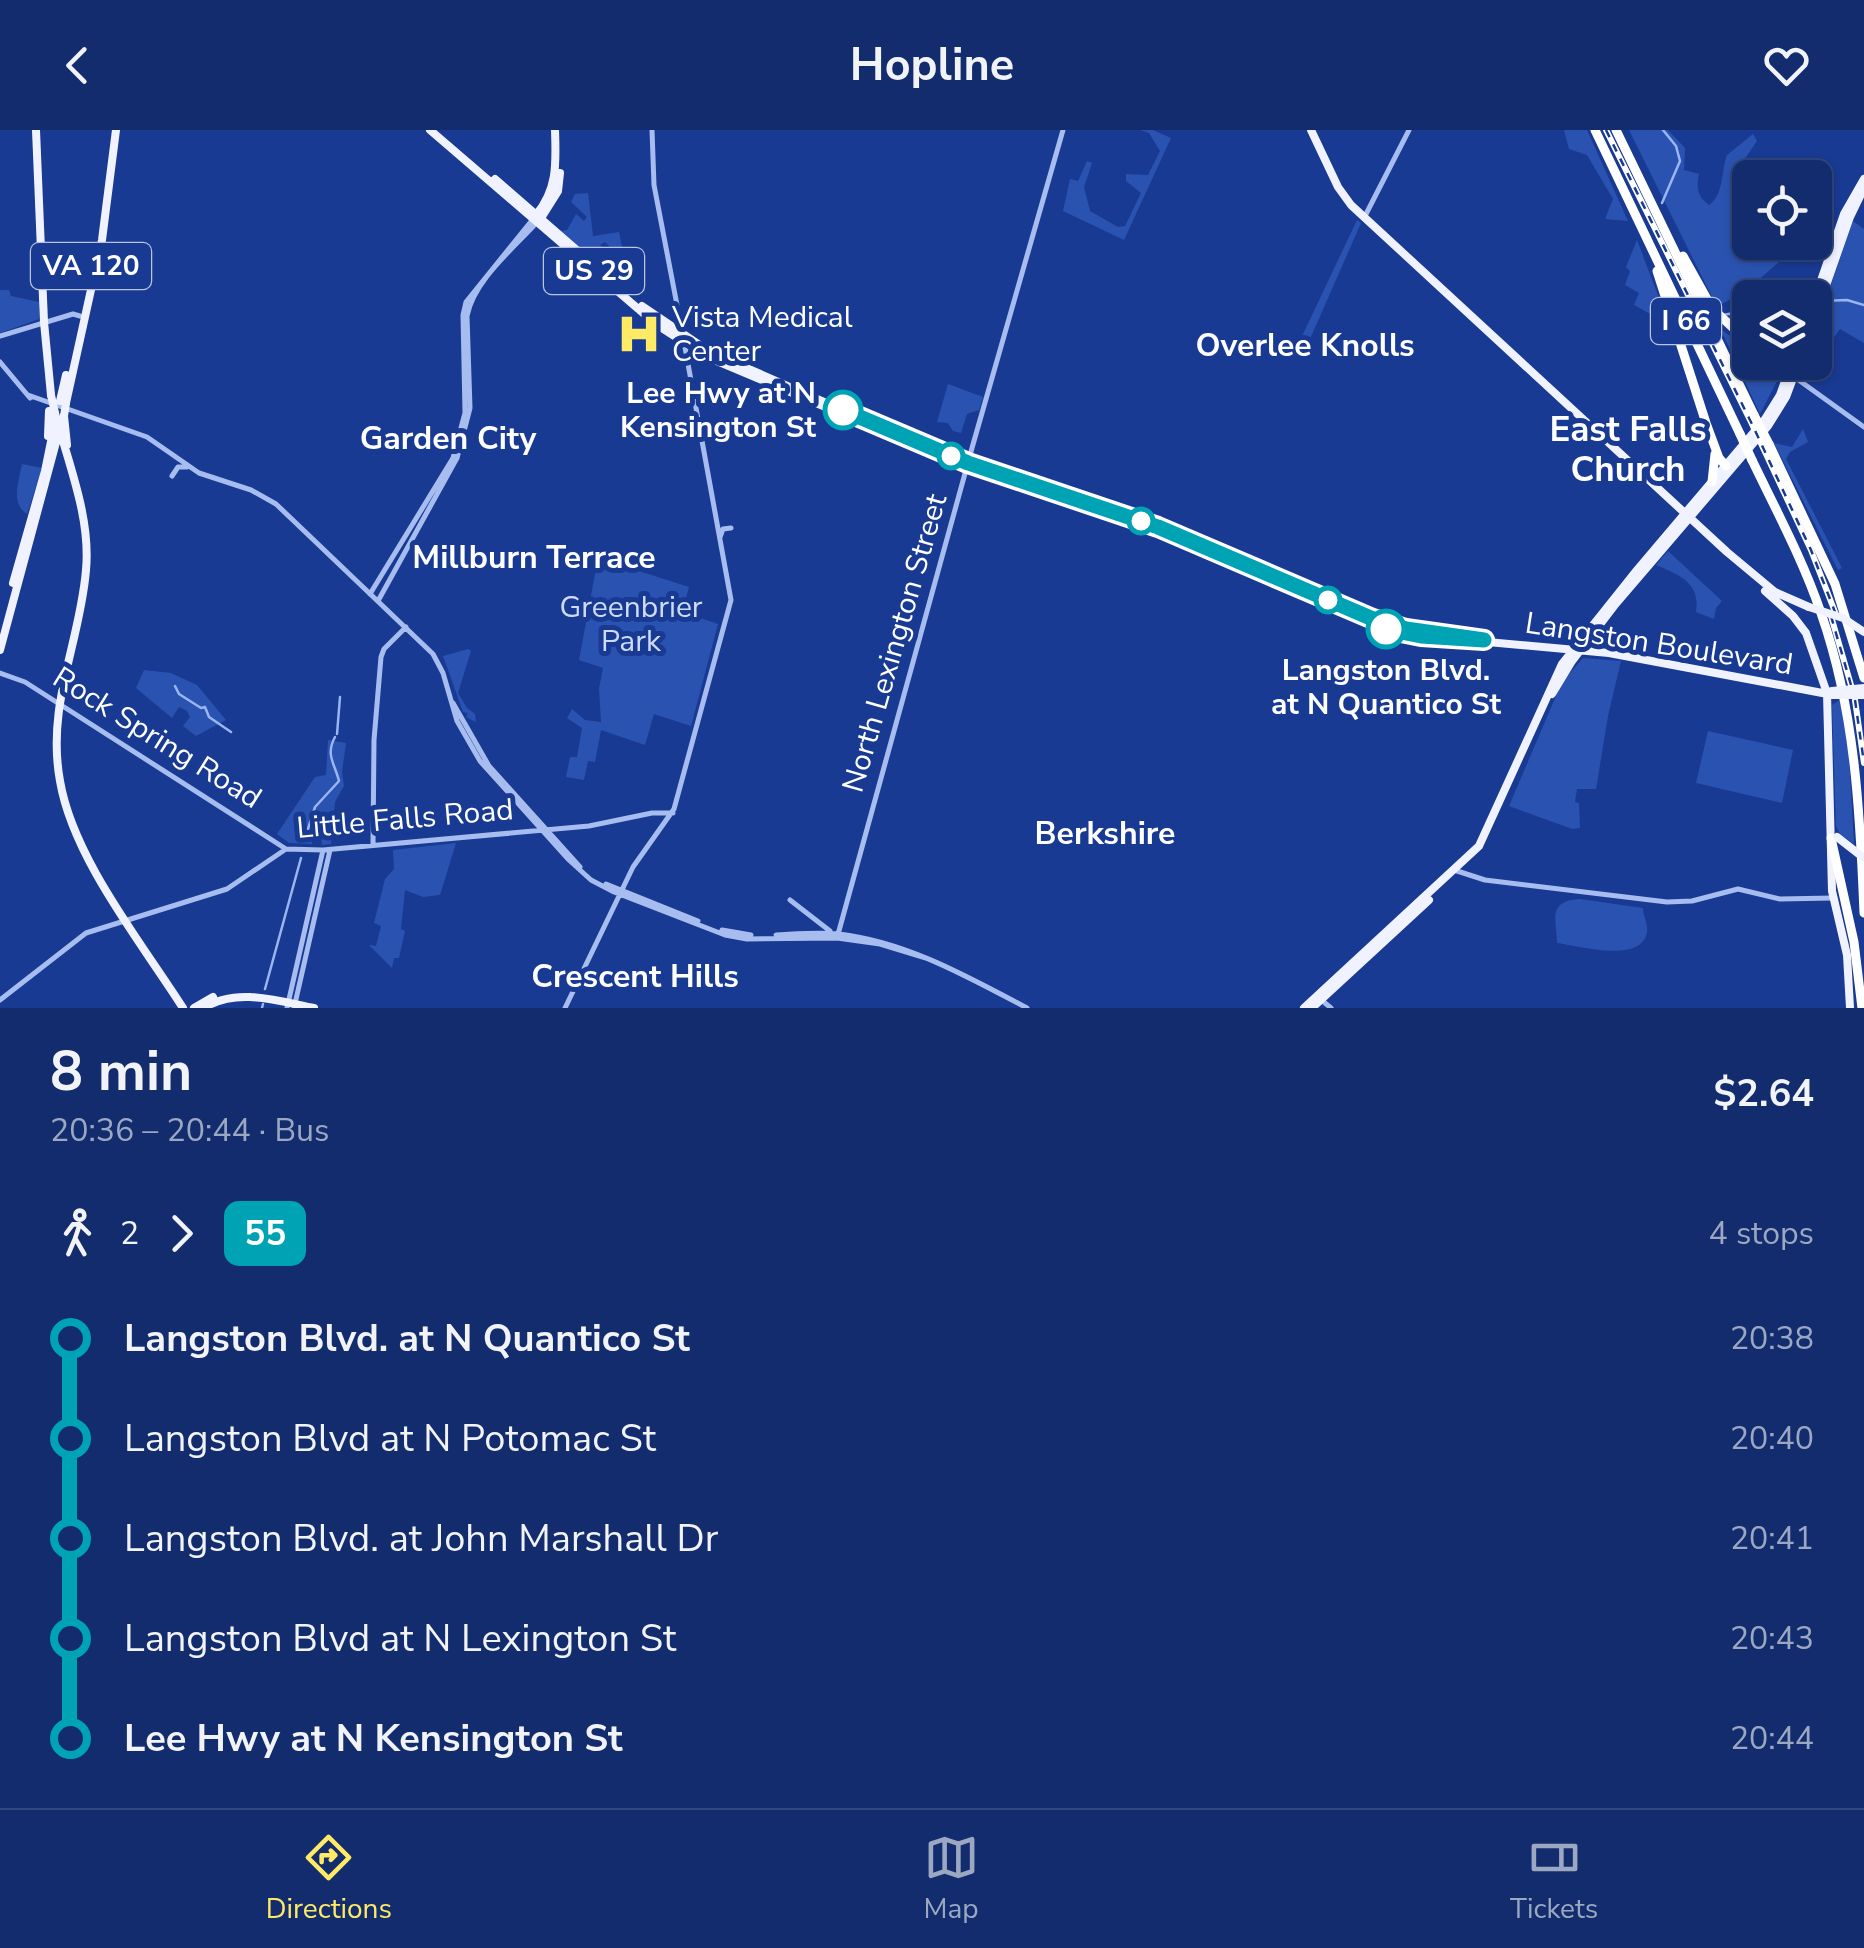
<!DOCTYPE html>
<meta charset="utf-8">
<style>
body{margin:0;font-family:"Nunito Sans",sans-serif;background:#1b3473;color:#f1f3f6;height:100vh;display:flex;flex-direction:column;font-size:38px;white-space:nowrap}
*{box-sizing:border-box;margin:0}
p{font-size:32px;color:#9ca7c2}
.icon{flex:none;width:55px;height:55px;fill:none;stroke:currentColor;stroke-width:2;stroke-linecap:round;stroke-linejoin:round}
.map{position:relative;height:878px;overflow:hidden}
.details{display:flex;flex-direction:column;background:#122c6e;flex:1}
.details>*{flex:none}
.badge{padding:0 20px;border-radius:15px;font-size:35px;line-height:65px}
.controls{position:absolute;left:1732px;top:30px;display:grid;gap:20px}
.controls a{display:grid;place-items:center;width:100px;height:100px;border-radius:15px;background:#122c6e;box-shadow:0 2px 8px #0004,0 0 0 2px #314881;font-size:50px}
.map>.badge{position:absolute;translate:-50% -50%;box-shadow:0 0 0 5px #fff}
.legs{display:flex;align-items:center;gap:15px;height:110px;padding:0 50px;font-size:32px}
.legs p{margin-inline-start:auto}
.head{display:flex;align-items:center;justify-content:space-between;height:170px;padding:0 50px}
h1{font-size:55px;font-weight:700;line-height:75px}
ul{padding:0 50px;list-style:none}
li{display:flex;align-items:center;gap:35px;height:100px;font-size:38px}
li i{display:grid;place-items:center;width:15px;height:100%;margin:0 12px;background:currentColor}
li i::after{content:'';width:25px;height:25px;margin:-12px;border:8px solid;border-radius:50%;background:#122c6e}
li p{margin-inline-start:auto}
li:first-child i{background:linear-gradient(#0000 50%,currentColor 0)}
li:last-child i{background:linear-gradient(currentColor 50%,#0000 0)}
header{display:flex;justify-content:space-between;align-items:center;height:130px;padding:0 50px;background:#122c6e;font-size:45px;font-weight:700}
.dock{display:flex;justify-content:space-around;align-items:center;height:140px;border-top:2px solid #314881;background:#122c6e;font-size:28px;color:#9ca7c2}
.dock a{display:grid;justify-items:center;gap:5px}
.dock .selected{color:#ffea66}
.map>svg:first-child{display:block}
.green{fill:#2a53b1}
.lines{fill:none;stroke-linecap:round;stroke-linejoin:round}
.stream{stroke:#9ab5f2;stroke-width:2.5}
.minor{stroke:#a7bdf0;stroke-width:5}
.major{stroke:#f0f3ff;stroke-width:8}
.highway{stroke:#fff;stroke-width:9}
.rail-casing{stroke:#fff;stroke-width:6}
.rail{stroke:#183a92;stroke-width:2.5;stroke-dasharray:8;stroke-linecap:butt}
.major-bridge{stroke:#f0f3ff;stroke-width:8}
.highway-bridge{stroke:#fff;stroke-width:9}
.line-1-casing{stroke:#fff;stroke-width:22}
.line-1{stroke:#00a3b4;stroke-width:15}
.stop-1-dot{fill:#fff;stroke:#00a3b4;stroke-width:5}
.labels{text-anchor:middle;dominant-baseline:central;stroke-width:10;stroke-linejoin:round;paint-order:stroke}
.shield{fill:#183a92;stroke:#bac4de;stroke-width:2.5}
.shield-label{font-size:28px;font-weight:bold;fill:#fff}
.poi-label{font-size:30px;fill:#fff;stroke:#183a92;text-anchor:start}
.stop-label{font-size:30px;font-weight:bold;fill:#fff;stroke:#183a92;text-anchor:end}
.park-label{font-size:30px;fill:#cedbfb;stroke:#183a92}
.street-label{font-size:30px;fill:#fff;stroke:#183a92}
.neighbourhood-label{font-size:32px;font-weight:bold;fill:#fff;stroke:#183a92}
.quarter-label{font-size:35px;font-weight:bold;fill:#fff;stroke:#183a92}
</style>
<header><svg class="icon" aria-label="back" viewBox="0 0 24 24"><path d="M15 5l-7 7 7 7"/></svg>Hopline<svg class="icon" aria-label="heart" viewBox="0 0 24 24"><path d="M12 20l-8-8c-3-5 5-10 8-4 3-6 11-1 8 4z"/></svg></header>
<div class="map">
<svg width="1864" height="878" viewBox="0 0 1864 878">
<rect width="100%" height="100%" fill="#183a92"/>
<path class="green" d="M 1140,0 L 1153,0 L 1171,8 L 1124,110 L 1063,81 L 1070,49 L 1078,51 L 1087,31 L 1092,33 L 1084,57 L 1090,81 L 1118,97 L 1125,96 L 1141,63 L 1126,51 L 1126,44 L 1148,45 L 1160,21 L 1149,3 Z
M 1564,0 L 1587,0 L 1628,91 L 1605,89 L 1613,69 L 1587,25 L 1569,19 Z
M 1629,0 L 1668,0 L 1685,18 L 1684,40 L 1699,44 C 1696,58 1697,66 1709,75 C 1724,65 1721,41 1727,25 L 1753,4 L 1757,11 L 1742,33 L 1730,64 L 1739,63 L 1750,72 L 1750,112 L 1774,113 L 1786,126 L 1749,158 L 1717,177 Z
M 588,63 L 593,106 L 619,102 L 622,117 L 620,120 L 613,120 L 605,112 L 600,115 L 628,137 L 632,144 L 628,150 L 639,159 L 634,164 L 561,101 L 567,100 L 576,84 L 584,91 L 587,87 L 571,72 L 575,64 Z
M 1357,90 L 1361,93 L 1303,225 L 1295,221 Z
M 1853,91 L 1864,99 L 1864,213 L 1840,199 L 1805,249 L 1800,245 L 1804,233 L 1815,232 L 1815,201 Z
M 1637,110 L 1673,205 L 1650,189 L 1652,185 L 1634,175 L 1639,163 L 1625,155 L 1630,141 L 1626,137 Z
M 1770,149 L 1810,167 L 1750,168 L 1750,210 L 1728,190 L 1729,185 Z
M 0,160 L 9,160 L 11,166 L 39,172 L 39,189 L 0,203 Z
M 1721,200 L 1750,218 L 1750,232 L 1770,233 L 1782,241 L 1760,284 Z
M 948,254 L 983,267 L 979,280 L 967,284 L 961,303 L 953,301 L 948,293 L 937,292 Z
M 1803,299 L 1808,312 L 1790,322 L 1786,329 L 1842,438 L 1838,440 L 1774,313 L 1792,317 Z
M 22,334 L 42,338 L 27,384 C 10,373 19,351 22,334 Z
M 1668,421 L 1722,471 L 1716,478 L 1714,489 L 1696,482 C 1701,452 1677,444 1656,435 Z
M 598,428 L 689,457 L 682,482 L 718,494 L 691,596 L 654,584 L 645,615 L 601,600 L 595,632 L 588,631 L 584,650 L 566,647 L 570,627 L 577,627 L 582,598 L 567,588 L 572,579 L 585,590 L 601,592 L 599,558 L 603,538 L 579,530 Z
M 468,519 L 471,521 L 458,563 L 467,578 L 475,584 L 476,592 L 466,587 L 468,583 L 463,582 L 443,526 Z
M 1583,528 L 1621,531 L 1608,586 L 1596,659 L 1577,659 L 1575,672 L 1579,673 L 1580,698 L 1572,699 L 1509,676 L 1562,552 Z
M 144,540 L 171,543 L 197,555 L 226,590 L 196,606 L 183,596 L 190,587 L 187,581 L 179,577 L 172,588 L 136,558 Z
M 1840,570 L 1849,626 L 1854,714 L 1840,704 L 1836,696 L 1832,575 Z
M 1708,601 L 1793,620 L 1782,673 L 1696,653 Z
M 328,610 L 346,613 L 342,642 L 344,656 L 335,672 L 331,714 L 322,715 L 319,694 L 311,694 L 312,714 L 289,713 L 277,704 L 315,647 L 326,645 Z
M 456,713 L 440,765 L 423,767 L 405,760 L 401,799 L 405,801 L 399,828 L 394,828 L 392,838 L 369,815 L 376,816 L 381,796 L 374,793 L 385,749 L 394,739 L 393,720 Z
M 1580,769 L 1643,778 C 1643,786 1648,793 1647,802 C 1642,834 1579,816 1557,813 C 1557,791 1546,771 1580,769 Z"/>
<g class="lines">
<path class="stream" d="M 1662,73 L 1680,31 L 1676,16 L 1663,0
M 1822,171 L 1847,170 L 1864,175
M 1723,185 L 1750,180
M 175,556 L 179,564 L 201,578 L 205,577 L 209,587 L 231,602
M 337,604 L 340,567
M 307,702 L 315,677 L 339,651 C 335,634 325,625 335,607
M 265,859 L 301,728
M 262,878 L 263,874"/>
<path class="minor" d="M 652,0 L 654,55 L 682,201
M 1364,88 L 1409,0
M 0,206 L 73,184 L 80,186
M 0,232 L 30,268
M 1793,246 L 1864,297
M 28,265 L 147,307 L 199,343 L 251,360 L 276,374 L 433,524 L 443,543 L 457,591 L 480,631 L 569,730 L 591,750 L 614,762 L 725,805 L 747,809 L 837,808 L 880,814 L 926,828
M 172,346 L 178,337 L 187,337
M 720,407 L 723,399 L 731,398
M 370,464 L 453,328 L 465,283 L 463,185 L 466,172 L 533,89
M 378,471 L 457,328 L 470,278 L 467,186 C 474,150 514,118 538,91
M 0,543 L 25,552 L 286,719
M 453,573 L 489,636 L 580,737
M 373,715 L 374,610 L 381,527 L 384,519 L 406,497
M 1454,740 L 1485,750 L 1667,772 L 1692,771 L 1738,759 L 1780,769 L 1833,768
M 606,754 L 698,791
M 790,770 L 830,801
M 722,800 L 751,805
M 776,805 C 797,804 819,802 839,804 C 907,812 968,847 1027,878
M 837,808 L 972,318 L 1063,0
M 1319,868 L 1331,878
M 0,870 L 86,803 L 227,759 L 286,719 L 323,720 L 589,696 L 652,683 L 673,683
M 287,878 L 323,720
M 294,878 L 330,720
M 565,878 L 633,737 L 674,679 L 731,470 L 684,212"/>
<path class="major" d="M 36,0 L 44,192 L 51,265
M 430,0 L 657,195 L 705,226 L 967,337 L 1156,402 L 1389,500 L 1421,506 L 1609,523 L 1833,565
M 1311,0 L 1338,57 L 1351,75 L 1727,422 L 1775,462 L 1809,477
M 495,49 L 586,128
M 536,85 C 558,59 556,32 555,0
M 541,88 L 558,61 L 560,43
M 1815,168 L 1844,84 L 1864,49
M 642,176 L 710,222 L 856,286
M 1815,187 L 1850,87 L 1864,58
M 60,271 L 66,245
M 66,273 L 102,110 L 116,0
M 55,283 C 68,333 91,387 86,440 C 80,513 46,575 60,651 C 73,728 141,812 183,878
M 64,286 L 67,315
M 48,306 L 49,281
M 13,453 L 45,341 L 55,292
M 1765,461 L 1793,486 L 1806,503 L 1827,563 L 1832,761 L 1847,825 L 1850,878
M 0,520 L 58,305
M 1552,564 L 1572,531 L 1614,476 L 1768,296 L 1786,267 L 1799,232
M 194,878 L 213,867
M 204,878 C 236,857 279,871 314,878
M 1304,878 L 1479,716 L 1562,534 L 1637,440 L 1765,289 L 1780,265 L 1792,232
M 1312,878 L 1429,770"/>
<path class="highway" d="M 1595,0 L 1740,304
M 1616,0 L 1754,285
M 1683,126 L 1712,178 L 1750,214
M 1657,141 L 1706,293 L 1719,328 L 1726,336
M 1776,232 L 1789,243
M 1769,314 L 1835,454 L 1864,548
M 1752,330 C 1776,380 1803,430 1821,483 C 1855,580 1860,681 1864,783
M 1712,352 L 1715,324
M 1831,708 L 1854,812 L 1862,878"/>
<g class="rail-casing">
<path id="rail" d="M 1606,0 L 1751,292 L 1811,420 L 1835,482
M 1831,486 L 1851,555
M 1855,570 L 1864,633"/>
</g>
<use href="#rail" class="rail"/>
<path class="major-bridge" d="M 51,265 L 55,283
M 64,286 L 66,273
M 1809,477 L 1843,488 L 1864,502
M 1832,561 L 1864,558
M 1833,565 L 1864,565
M 1837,707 L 1864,728"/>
<path class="highway-bridge" d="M 1754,285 L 1769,314
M 1740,304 L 1752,330"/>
</g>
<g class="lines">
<g class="line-1-casing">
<path id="line-1" d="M 843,280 L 968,333 L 1158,397 L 1373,489 L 1406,499 L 1484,510 L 1421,506 L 1386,499"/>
</g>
<use href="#line-1" class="line-1"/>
</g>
<defs>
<g id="hospital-bare" transform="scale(3.45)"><path d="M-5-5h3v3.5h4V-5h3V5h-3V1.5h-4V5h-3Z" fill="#ffea66" stroke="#183a92" stroke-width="2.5" paint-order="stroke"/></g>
</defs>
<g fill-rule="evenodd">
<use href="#hospital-bare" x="639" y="204"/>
</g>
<g class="stop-1-dot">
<circle cx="843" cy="280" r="18"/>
<circle cx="951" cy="326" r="12"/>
<circle cx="1141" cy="391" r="12"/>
<circle cx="1328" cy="470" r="12"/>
<circle cx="1386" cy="499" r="18"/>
</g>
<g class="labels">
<g class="shield">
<rect x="31" y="113" width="120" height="46" rx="8"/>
<rect x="544" y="118" width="100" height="46" rx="8"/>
<rect x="1651" y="168" width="70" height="46" rx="8"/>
</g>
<g class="shield-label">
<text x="91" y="136">VA 120</text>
<text x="594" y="141">US 29</text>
<text x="1686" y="191">I 66</text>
</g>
<g class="poi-label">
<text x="672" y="187">Vista Medical<tspan x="672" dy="34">Center</tspan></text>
</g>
<g class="stop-label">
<text x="816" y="263">Lee Hwy at N<tspan x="816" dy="34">Kensington St</tspan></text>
<text x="1386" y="540" text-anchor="middle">Langston Blvd.<tspan x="1386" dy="34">at N Quantico St</tspan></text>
</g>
<g class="park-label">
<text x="631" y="477">Greenbrier<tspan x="631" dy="34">Park</tspan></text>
</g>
<g class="street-label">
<text transform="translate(895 513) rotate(-74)">North Lexington Street</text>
<text transform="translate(1659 514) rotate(9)">Langston Boulevard</text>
<text transform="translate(157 608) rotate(32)">Rock Spring Road</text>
<text transform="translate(405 689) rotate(-5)">Little Falls Road</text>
</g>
<g class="neighbourhood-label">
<text x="1305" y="215">Overlee Knolls</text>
<text x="448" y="308">Garden City</text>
<text x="534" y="427">Millburn Terrace</text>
<text x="1105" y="703">Berkshire</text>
<text x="635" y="846">Crescent Hills</text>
</g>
<g class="quarter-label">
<text x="1628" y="299">East Falls<tspan x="1628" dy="40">Church</tspan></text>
</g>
</g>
</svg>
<div class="controls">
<a><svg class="icon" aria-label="locate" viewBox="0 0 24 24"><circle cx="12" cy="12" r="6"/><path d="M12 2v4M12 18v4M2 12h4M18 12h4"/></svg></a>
<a><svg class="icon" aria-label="layers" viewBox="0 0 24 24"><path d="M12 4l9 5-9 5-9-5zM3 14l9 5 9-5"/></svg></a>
</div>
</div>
<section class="details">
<div class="head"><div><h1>8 min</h1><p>20:36 – 20:44 · Bus</p></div><b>$2.64</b></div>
<div class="legs"><svg class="icon" aria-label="walk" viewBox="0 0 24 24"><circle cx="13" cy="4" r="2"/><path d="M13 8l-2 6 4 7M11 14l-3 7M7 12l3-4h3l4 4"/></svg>2<svg class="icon" aria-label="forward" viewBox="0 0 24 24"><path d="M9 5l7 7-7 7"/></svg><b class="badge" style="background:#00a3b4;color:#fff">55</b><p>4 stops</p></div>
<ul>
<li><i style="color:#00a3b4"></i><b>Langston Blvd. at N Quantico St</b><p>20:38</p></li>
<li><i style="color:#00a3b4"></i><span>Langston Blvd at N Potomac St</span><p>20:40</p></li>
<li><i style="color:#00a3b4"></i><span>Langston Blvd. at John Marshall Dr</span><p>20:41</p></li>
<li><i style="color:#00a3b4"></i><span>Langston Blvd at N Lexington St</span><p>20:43</p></li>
<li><i style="color:#00a3b4"></i><b>Lee Hwy at N Kensington St</b><p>20:44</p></li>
</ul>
</section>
<nav class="dock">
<a class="selected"><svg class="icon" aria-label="directions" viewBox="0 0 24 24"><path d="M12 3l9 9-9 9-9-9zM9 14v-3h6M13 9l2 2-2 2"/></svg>Directions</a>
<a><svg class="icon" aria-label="map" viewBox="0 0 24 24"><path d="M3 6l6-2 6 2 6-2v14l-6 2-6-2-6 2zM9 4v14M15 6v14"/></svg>Map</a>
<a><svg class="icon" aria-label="tickets" viewBox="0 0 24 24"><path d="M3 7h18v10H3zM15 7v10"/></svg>Tickets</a>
</nav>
